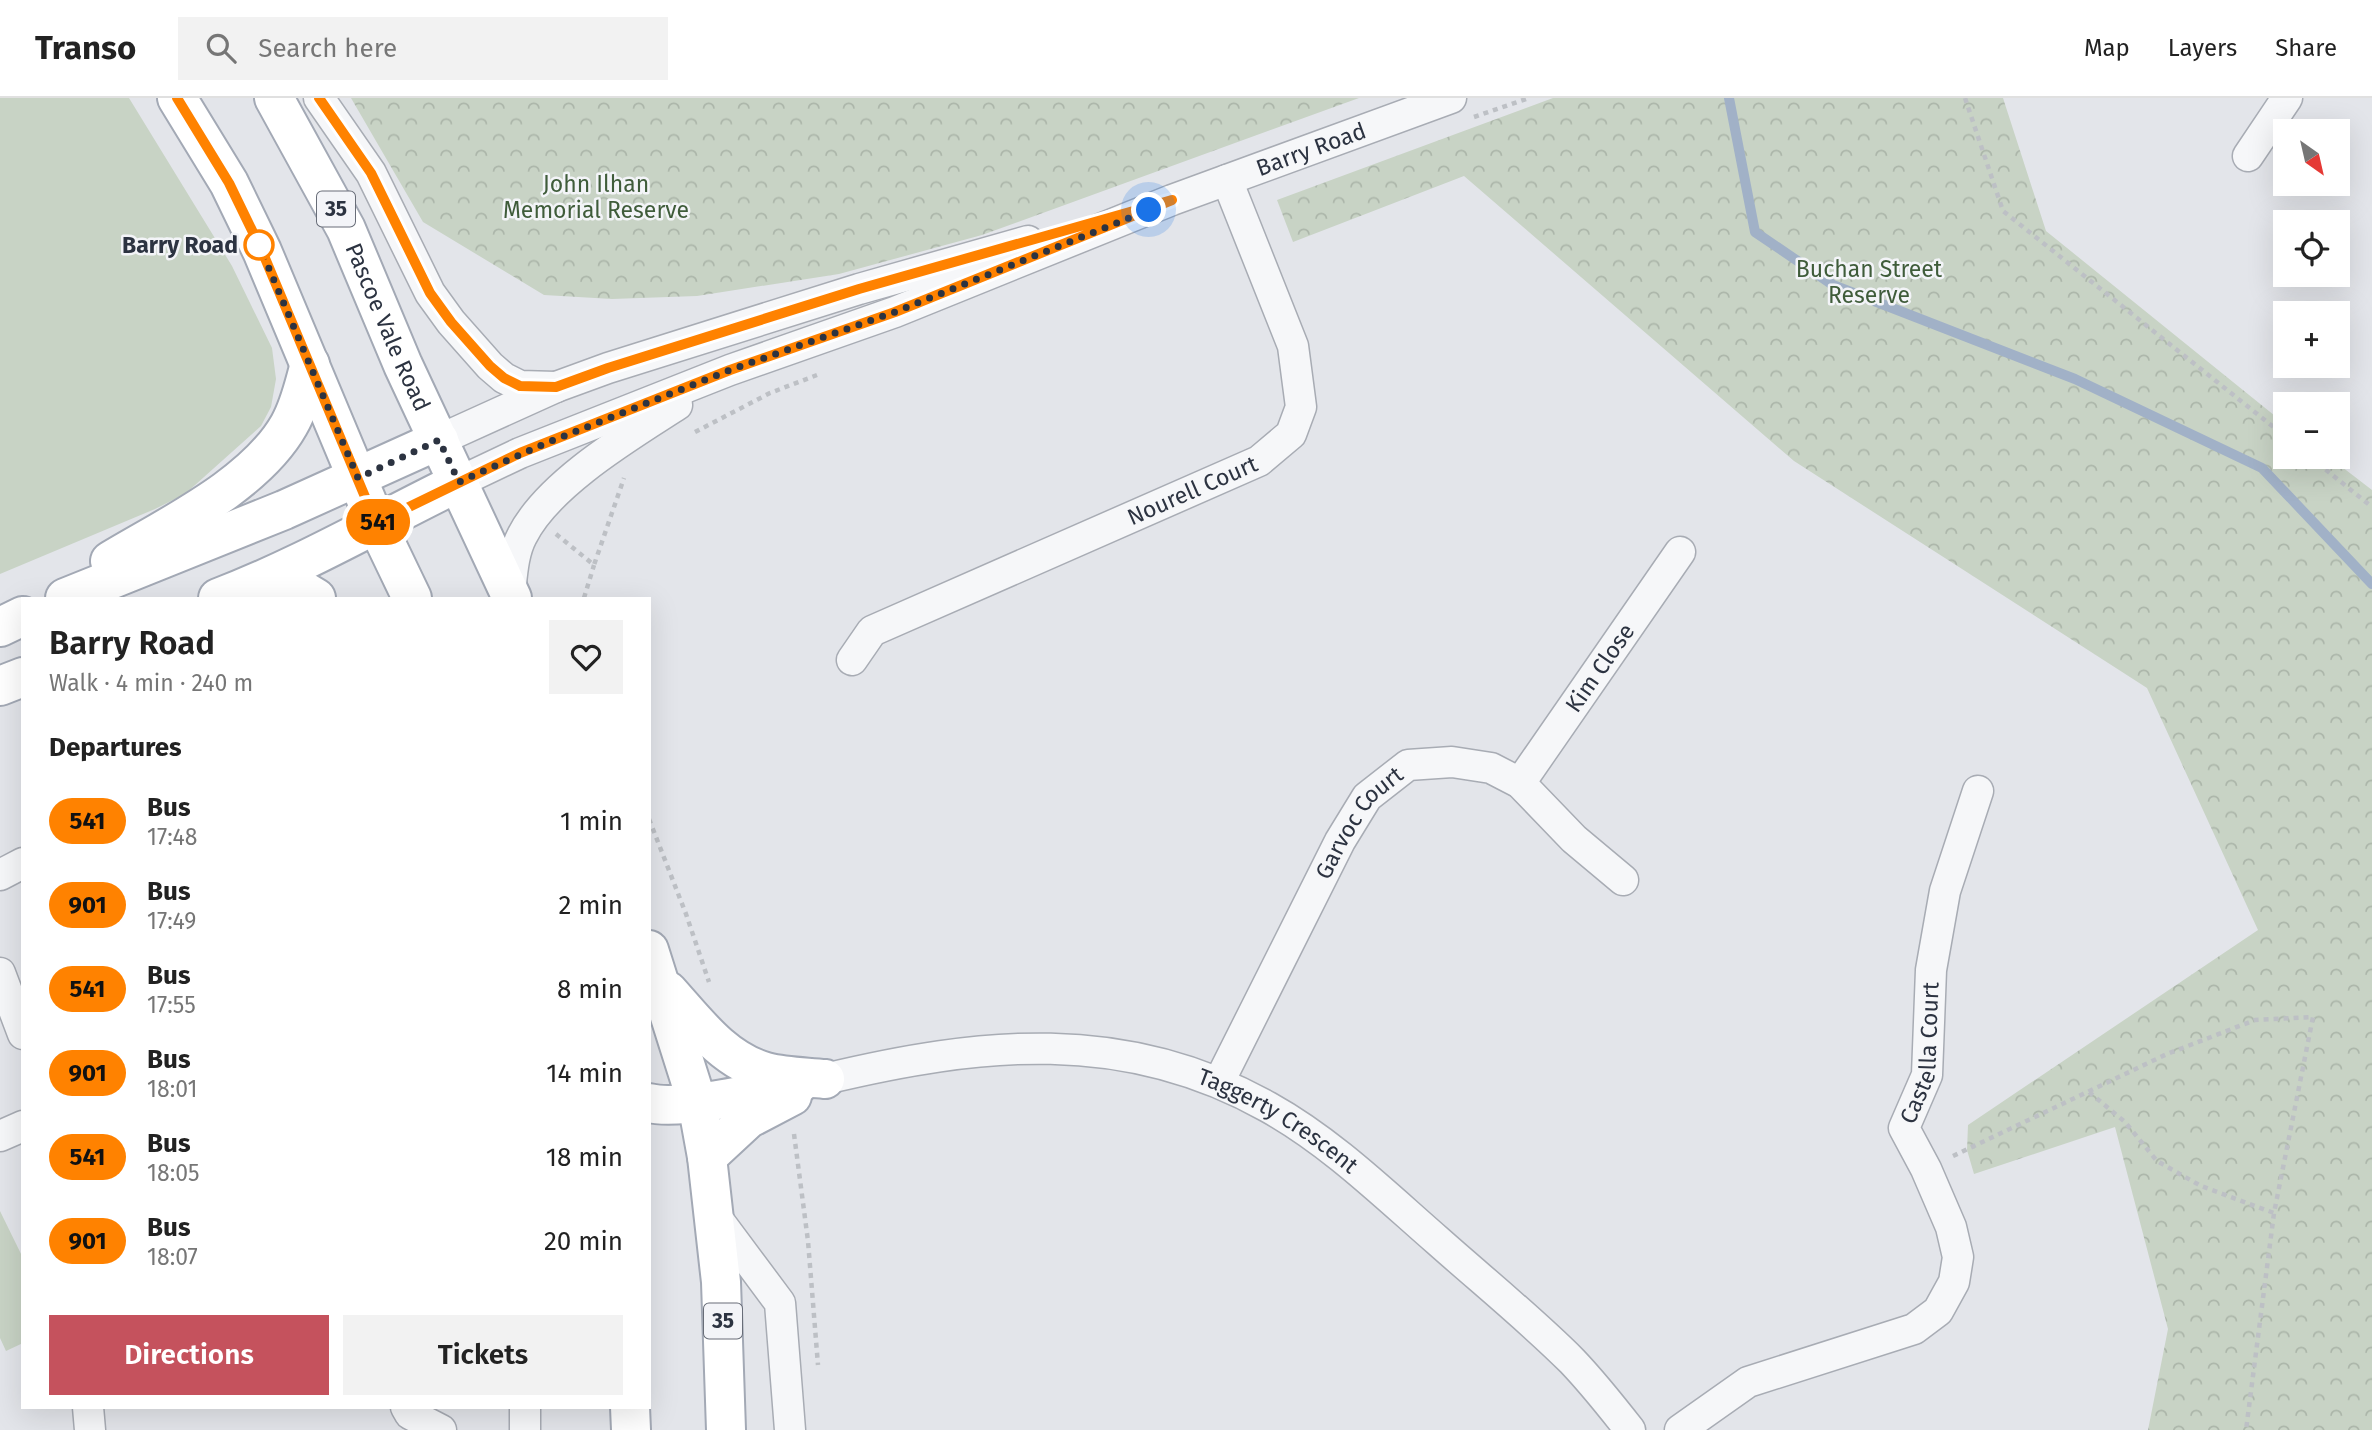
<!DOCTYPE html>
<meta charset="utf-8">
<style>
body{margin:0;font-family:"Fira Sans",sans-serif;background:#f2f2f2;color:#222;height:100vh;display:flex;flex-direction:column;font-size:26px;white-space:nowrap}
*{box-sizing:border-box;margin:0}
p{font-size:23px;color:#767676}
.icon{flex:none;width:38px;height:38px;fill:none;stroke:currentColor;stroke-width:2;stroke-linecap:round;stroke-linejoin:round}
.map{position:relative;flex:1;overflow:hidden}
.details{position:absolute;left:21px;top:499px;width:630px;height:812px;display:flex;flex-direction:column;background:#fff;border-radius:0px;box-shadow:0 7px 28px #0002}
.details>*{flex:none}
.badge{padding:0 14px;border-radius:23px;font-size:24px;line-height:46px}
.needle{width:46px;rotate:146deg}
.fabs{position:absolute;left:2273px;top:21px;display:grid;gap:14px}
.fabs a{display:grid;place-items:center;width:77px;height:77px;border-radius:0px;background:#fff;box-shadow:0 7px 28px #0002;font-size:35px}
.you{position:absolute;width:35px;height:35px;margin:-18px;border:5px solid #fff;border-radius:50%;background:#1a73e8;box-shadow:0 0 0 10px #1a73e833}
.map>.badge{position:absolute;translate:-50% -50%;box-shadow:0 0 0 4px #fff}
h2{padding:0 28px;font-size:26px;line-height:63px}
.round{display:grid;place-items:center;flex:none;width:74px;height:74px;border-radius:0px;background:#f2f2f2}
.headline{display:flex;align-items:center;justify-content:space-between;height:119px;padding:0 28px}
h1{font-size:33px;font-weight:600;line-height:52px}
.button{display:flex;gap:14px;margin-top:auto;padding:14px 28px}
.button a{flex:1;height:80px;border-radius:0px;background:#c5525d;color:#fff;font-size:28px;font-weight:600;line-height:80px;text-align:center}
.button a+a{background:#f2f2f2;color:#222}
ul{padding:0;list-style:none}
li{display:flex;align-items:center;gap:21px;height:84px;padding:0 28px}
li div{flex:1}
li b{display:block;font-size:26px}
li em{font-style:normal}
li .badge{min-width:77px;font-weight:700;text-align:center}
header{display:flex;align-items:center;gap:42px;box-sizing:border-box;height:98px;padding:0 35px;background:#fff;border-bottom:2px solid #e0e0e0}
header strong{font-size:33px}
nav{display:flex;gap:38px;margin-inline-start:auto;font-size:24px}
.search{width:490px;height:63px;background:#f2f2f2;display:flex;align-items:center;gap:18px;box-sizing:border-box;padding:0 24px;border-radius:0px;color:#767676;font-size:26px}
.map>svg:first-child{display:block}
.green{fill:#c8d3c5}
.park{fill:url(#park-crowns)}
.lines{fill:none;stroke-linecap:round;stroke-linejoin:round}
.stream{stroke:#a1b1c7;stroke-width:10}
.minor-casing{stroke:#a8acb4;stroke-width:33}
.major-casing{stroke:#a3a9b5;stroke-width:42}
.path{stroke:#bdc0c5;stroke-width:4.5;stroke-dasharray:5 5;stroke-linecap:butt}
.minor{stroke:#f6f7f9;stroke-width:30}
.major{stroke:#fff;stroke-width:38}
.line-casing{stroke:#fff;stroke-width:16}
.line{stroke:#ff8200;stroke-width:10}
.walk{stroke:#2c3341;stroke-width:7;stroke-dasharray:0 12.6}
.stop-dot{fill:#fff;stroke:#ff8200;stroke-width:3.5}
.labels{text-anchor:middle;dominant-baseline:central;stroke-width:5;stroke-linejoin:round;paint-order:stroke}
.shield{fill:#f3f4f8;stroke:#686d78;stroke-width:2}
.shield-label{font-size:21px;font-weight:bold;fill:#2c3341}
.street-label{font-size:23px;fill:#2c3341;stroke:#f3f4f8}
.park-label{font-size:23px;fill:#3f5c3a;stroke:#f3f4f8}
.stop-label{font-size:23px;font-weight:bold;fill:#2c3341;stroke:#f3f4f8;text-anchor:end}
</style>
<header>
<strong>Transo</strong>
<div class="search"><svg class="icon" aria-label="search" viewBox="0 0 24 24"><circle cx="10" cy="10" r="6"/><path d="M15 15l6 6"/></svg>Search here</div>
<nav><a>Map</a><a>Layers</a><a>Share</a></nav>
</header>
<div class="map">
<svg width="2372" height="1332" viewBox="0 0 2372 1332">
<defs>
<pattern id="park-crowns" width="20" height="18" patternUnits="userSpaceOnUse" patternTransform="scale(1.75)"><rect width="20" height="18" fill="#c8d3c5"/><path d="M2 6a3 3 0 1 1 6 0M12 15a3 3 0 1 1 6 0" fill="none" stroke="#acb6aa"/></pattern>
</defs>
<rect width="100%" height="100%" fill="#e3e5ea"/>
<path class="green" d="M 0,0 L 129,0 L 232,168 L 272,250 L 276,281 L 271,309 L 261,328 L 185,396 L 155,411 L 0,476 Z
M 0,1113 L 23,1160 L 23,1245 L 6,1253 L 0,1240 Z"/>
<path class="park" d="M 351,0 L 1359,0 L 982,137 L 839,176 L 697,198 L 612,201 L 544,197 L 423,124 Z
M 1553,0 L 2003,0 L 2046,133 L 2285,326 L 2286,359 L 2329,359 L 2372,392 L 2372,1332 L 2148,1332 L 2168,1231 L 2115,1029 L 1974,1076 L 1967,1052 L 1968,1027 L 2258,832 L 2147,590 L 1794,363 L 1464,78 L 1293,144 L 1277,102 Z"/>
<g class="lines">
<path class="stream" d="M 1729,0 L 1755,134 L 1833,187 L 2075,281 L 2262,370 L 2372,486"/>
<g class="minor-casing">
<g id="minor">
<path d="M 319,0 L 371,75 L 430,195 L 451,224 L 490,268 L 504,280 L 520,288 L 556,289"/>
<path d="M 2248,58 L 2287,0"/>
<path d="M 439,342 L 556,289 L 608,270 L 859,191 L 1028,143"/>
<path id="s1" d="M 459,384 L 520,355 L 730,272 L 895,214 L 1172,102 L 1451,0"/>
<path d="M 510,495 C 512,477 513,455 522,438 C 548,386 629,338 677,307"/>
<path id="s2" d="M 852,562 L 872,533 L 1259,363 L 1291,336 L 1301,309 L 1293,248 L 1227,82"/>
<path id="s3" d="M 1520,685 L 1680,454"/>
<path d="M 0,777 L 23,765"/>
<path d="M 0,875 L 23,936"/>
<path id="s4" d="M 825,981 C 980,944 1124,928 1268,1009 C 1331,1044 1384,1096 1438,1143 C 1483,1183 1530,1221 1572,1263 C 1593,1285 1612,1309 1630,1332"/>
<path id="s5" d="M 1219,984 L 1340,743 L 1367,699 L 1408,667 L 1452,664 L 1491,670 L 1520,685 L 1574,741 L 1623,782"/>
<path d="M 0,1038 L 23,1028"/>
<path d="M 713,1115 L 780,1205 L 790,1332"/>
<path d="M 88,1309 L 90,1332"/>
<path d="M 406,1309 L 410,1316 L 441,1332"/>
<path d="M 525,1309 L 525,1332"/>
<path id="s6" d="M 1680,1332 L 1748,1284 L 1914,1231 L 1938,1213 L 1954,1184 L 1958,1159 L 1951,1129 L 1926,1071 L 1904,1030 L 1927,977 L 1931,872 L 1945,793 L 1978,693"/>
</g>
</g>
<g class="major-casing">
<g id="major">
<path d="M 177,0 L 229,85 L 262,153 L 376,425 L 412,500"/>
<path id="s7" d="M 274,0 L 346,131 L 403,267 L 512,500"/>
<path d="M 110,463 C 168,428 255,387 289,327 C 300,308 304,287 310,266"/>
<path d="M 254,487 L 306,494 L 316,500"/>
<path d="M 65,500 L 284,412 L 439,342"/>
<path d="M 218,500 C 302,468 379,423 459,384"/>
<path d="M 0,529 L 23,518"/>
<path d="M 0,588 L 23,579"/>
<path d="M 649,852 L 697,1004 L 707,1059 L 721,1184 L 726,1332"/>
<path d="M 668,893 C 696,924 723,962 766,974 C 785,979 806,979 825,981"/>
<path d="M 649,1005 C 681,1013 764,993 799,986"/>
<path d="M 707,1059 L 748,1021 L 792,998"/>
<path d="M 630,1309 L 631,1332"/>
</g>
</g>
<path class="path" d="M 1965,0 L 2003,113 L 2286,339
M 1474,19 L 1529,0
M 695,334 L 770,295 L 817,277
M 2310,359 L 2372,409
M 556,436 L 594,467 L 624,380
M 584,500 L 594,467
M 649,721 L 686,816 L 709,884
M 2089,994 L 2125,1024 L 2157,1063 L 2201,1088 L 2274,1115
M 794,1036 L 808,1143 L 818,1267
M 1953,1058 L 2167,956 L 2255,922 L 2313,919 L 2274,1115 L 2246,1332"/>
<use href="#minor" class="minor"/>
<use href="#major" class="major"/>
</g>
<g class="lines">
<g class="line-casing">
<path id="line" d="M 177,0 L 229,85 L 262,153 L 376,425 L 520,355 L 730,272 L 895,214 L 1172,102 L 859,191 L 608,270 L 556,289 L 520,288 L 504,280 L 490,268 L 451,224 L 430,195 L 371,75 L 319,0"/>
</g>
<use href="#line" class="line"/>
<path class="walk" d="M 259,147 L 358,380 L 439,342 L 459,384 L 544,346 L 730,272 L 895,214 L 1149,112"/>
</g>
<circle class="stop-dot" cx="259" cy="147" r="14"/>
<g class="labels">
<g class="shield">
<rect x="317" y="93.5" width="38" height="35" rx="5"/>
<rect x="704" y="1205.5" width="38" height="35" rx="5"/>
</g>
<g class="shield-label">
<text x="336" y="111">35</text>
<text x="723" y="1223">35</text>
</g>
<g class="street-label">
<text stroke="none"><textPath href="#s1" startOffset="915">Barry Road</textPath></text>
<text stroke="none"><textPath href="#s7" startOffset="256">Pascoe Vale Road</textPath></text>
<text stroke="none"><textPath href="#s2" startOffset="385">Nourell Court</textPath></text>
<text stroke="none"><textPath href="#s3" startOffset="140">Kim Close</textPath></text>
<text stroke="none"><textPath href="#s5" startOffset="296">Garvoc Court</textPath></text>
<text stroke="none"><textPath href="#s6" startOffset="565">Castella Court</textPath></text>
<text stroke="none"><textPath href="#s4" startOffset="471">Taggerty Crescent</textPath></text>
</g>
<g class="park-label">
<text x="596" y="86">John Ilhan<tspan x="596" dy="26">Memorial Reserve</tspan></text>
<text x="1869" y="171">Buchan Street<tspan x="1869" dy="26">Reserve</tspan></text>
</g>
<g class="stop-label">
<text x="238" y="147">Barry Road</text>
</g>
</g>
</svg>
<div class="fabs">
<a><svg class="needle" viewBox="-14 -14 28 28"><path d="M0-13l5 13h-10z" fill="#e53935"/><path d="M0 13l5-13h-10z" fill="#767676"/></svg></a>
<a><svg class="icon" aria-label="locate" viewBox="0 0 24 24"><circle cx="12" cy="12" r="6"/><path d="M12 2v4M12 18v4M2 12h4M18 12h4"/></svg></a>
<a>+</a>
<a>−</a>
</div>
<div class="you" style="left:1149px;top:112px"></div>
<b class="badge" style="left:378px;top:424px;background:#ff8200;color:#111">541</b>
<section class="details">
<div class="headline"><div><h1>Barry Road</h1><p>Walk · 4 min · 240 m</p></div><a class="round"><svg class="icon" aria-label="heart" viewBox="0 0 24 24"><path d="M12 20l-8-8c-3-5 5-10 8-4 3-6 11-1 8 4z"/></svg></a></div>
<h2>Departures</h2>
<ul>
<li><span class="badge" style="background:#ff8200;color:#111">541</span><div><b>Bus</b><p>17:48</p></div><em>1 min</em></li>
<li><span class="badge" style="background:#ff8200;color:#111">901</span><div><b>Bus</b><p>17:49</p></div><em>2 min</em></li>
<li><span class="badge" style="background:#ff8200;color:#111">541</span><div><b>Bus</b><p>17:55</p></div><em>8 min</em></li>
<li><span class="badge" style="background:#ff8200;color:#111">901</span><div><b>Bus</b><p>18:01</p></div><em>14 min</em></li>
<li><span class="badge" style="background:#ff8200;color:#111">541</span><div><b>Bus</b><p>18:05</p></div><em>18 min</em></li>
<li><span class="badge" style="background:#ff8200;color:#111">901</span><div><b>Bus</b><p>18:07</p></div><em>20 min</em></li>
</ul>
<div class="button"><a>Directions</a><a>Tickets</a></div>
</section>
</div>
